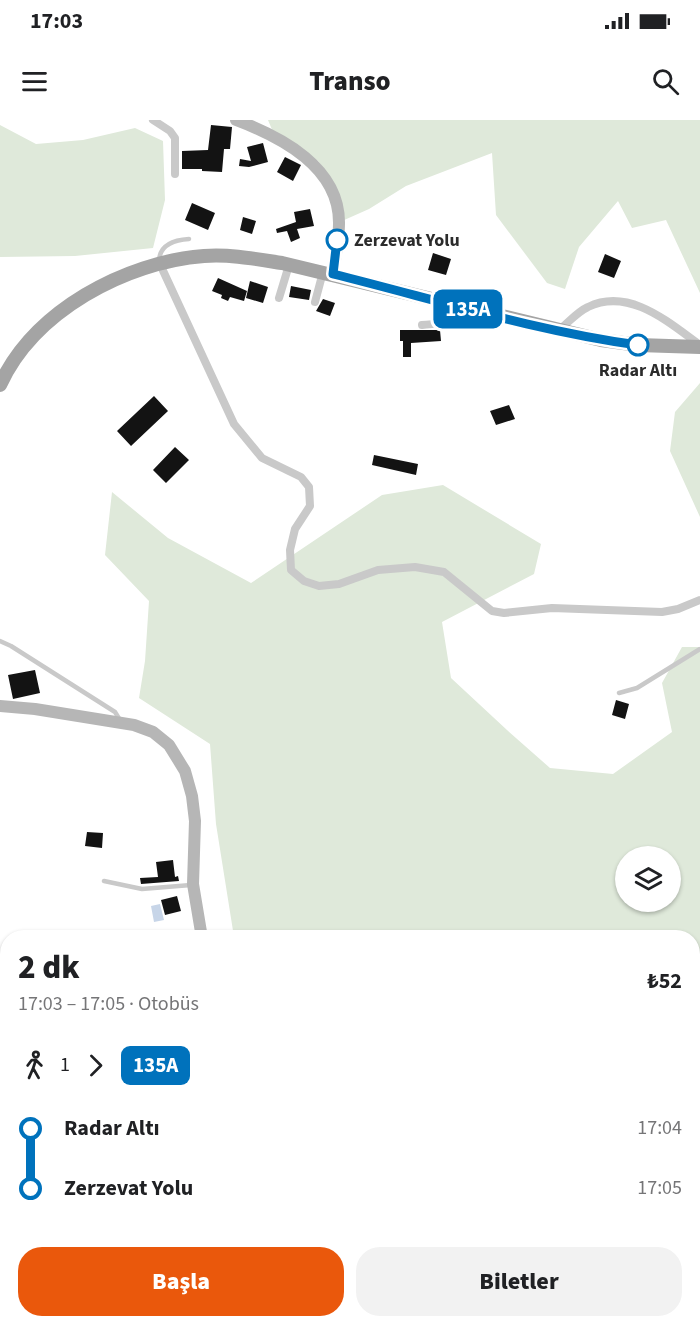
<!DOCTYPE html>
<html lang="tr">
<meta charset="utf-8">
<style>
body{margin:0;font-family:"Source Sans 3",sans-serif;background:#f2f2f2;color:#202124;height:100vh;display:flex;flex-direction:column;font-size:22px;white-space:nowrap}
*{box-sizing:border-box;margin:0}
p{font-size:20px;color:#757577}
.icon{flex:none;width:33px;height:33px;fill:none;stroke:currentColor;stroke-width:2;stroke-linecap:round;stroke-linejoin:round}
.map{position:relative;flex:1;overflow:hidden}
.sheet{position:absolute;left:0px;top:810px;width:700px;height:398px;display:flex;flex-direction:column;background:#fff;border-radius:24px 24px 0 0;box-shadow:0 2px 4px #0004}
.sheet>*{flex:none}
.badge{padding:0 12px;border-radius:9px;font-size:21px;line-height:39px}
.fabs{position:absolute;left:615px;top:726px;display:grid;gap:12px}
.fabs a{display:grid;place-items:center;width:66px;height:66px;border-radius:50%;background:#fff;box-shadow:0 2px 4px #0004;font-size:30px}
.map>.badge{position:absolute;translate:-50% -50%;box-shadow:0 0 0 3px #fff}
.legs{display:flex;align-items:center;gap:9px;height:66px;padding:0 18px;font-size:20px}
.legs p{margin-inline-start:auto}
.overview{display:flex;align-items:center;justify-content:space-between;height:102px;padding:0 18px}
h1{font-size:33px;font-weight:800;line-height:45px}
.action{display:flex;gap:12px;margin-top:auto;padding:12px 18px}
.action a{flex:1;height:69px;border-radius:24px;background:#ea580c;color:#fff;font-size:24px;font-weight:800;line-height:69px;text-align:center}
.action a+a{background:#f2f2f2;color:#202124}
ul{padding:0 18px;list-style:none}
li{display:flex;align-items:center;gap:21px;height:60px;font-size:22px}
li i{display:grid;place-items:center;width:9px;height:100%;margin:0 8px;background:currentColor}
li i::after{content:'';width:15px;height:15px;margin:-8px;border:4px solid;border-radius:50%;background:#fff}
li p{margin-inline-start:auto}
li:first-child i{background:linear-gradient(#0000 50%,currentColor 0)}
li:last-child i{background:linear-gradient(currentColor 50%,#0000 0)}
.status{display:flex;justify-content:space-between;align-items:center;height:42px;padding:0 30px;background:#fff;direction:ltr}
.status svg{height:16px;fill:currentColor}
header{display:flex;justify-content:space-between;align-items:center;height:78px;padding:0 18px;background:#fff;font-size:27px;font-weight:800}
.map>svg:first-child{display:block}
.green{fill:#dfe9da;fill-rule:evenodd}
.water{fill:#c7d5e8}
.building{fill:#131313}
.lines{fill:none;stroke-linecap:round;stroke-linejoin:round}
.lane{stroke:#c9c9c9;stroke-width:4.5}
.street{stroke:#c9c9c9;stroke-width:8}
.secondary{stroke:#b6b6b6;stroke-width:12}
.primary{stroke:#a4a4a4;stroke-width:14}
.line-1-casing{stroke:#fff;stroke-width:14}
.line-1{stroke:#0072bc;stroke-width:9}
.stop-1-dot{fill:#fff;stroke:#0072bc;stroke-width:3}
.labels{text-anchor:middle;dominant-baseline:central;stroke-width:6;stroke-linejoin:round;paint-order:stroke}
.stop-label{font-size:18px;font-weight:bold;fill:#2c2c2c;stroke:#fff;text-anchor:start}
</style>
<div class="status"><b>17:03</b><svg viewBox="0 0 49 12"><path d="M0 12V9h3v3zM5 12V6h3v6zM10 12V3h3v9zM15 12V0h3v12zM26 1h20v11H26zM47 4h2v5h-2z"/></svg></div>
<header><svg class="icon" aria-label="menu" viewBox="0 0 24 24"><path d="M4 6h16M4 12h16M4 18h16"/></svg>Transo<svg class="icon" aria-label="search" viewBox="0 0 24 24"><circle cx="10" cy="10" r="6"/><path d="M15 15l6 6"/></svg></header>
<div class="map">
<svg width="700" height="1207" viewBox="0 0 700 1207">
<rect width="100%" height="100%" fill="#fff"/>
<path class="green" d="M 268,0 L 700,0 L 700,173 L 666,100 L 632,108 L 618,81 L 579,127 L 565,169 L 547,163 L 496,95 L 492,33 L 406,66 L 369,89 L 342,101 L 331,58 L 318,41 L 273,12 Z
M 0,5 L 36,24 L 83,20 L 135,8 L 163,21 L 165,80 L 153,128 L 75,136 L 0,137 Z
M 700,263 L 700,397 L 670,331 L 675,292 Z
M 443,365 L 541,424 L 534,454 L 442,502 L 451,558 L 507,610 L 550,648 L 613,654 L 672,612 L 662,563 L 682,527 L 700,527 L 700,1207 L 433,1207 L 427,1200 L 693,1200 L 693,818 L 234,817 L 216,704 L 210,624 L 139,578 L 145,541 L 149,481 L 105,435 L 112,372 L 168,418 L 251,463 L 382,375 ZM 626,736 L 670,736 L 670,782 L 626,782 Z"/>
<path class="water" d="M 160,784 L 164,800 L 154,802 L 151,786 Z"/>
<path class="building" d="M 211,5 L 232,7 L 230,29 L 224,29 L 222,52 L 202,51 L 202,49 L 182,49 L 182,31 L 208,30 Z
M 263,23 L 268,42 L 249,47 L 239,46 L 240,39 L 251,41 L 247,27 Z
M 285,37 L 301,45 L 293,61 L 277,52 Z
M 192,83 L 215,93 L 208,110 L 185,100 Z
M 310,89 L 314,106 L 297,109 L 300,118 L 291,122 L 287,111 L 277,113 L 276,109 L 296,102 L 294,92 Z
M 243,97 L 256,101 L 252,114 L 240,110 Z
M 433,133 L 451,139 L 446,155 L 428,150 Z
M 605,134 L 621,141 L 614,158 L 598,152 Z
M 218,158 L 247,171 L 244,181 L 230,177 L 228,181 L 221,178 L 222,175 L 212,171 Z
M 250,161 L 268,167 L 263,183 L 246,178 Z
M 291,166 L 311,170 L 309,180 L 289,177 Z
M 323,179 L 335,183 L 330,196 L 316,191 Z
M 400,210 L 440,210 L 441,221 L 411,223 L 411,237 L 403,237 L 403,221 L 400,221 Z
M 154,276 L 168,291 L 131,326 L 117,311 Z
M 509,285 L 515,299 L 496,305 L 490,291 Z
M 175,327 L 189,340 L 166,363 L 153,350 Z
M 374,335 L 418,344 L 416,355 L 372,345 Z
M 35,550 L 40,573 L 13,579 L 8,555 Z
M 616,580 L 629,584 L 625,599 L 612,595 Z
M 87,712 L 103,713 L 102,728 L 85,726 Z
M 173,740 L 175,757 L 178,756 L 179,761 L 141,764 L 140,758 L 158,757 L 156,742 Z
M 177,776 L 181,791 L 165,795 L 161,780 Z"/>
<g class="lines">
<path class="lane" d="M 159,142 C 159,125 173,120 189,119
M 0,521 L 11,526 L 115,592 L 120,600
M 619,573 L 637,568 L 700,529
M 104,761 L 142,769 L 191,765"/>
<path class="street" d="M 153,0 L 170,11 L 175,18 L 175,54
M 159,142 L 234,304 L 262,338 L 301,357 L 309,367 L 310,386 L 295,409 L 290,430 L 291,450 L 304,461 L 319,466 L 339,464 L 378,450 L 415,447 L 444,452 L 492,491 L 504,493 L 552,488 L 662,492 L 678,489 L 700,480
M 279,178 L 289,145
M 315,182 L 323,152
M 422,205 C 441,203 461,204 477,191
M 559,210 C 568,203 577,192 588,187 C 629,167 668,202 700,225
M 693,867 L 700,864"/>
<path class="secondary" d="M 236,0 C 281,17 340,47 339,104 C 339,120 335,138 333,154
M 0,586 L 35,589 L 134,605 L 153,612 L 169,625 L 185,651 L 192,676 L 195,701 L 193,764 L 202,818
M 233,1200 L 234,1207"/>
<path class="primary" d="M 0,265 C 34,191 125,142 204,136 C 230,134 256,139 282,143 L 601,220 L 638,225 L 700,227"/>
</g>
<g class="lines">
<g class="line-1-casing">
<path id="line-1" d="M 337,120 L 333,154 C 434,179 535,211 638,225"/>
</g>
<use href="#line-1" class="line-1"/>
</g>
<g class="stop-1-dot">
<circle cx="337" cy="120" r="10"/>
<circle cx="638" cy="225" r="10"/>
</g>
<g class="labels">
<g class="stop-label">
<text x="354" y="120">Zerzevat Yolu</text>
<text x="638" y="250" text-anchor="middle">Radar Altı</text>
</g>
</g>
</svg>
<div class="fabs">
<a><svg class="icon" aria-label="layers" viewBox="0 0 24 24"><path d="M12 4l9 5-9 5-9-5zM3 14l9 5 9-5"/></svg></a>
</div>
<b class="badge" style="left:468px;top:189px;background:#0072bc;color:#fff">135A</b>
<section class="sheet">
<div class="overview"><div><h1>2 dk</h1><p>17:03 – 17:05 · Otobüs</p></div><b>₺52</b></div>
<div class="legs"><svg class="icon" aria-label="walk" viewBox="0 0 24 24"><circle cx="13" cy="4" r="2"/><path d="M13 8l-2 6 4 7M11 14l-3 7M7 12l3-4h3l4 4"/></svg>1<svg class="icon" aria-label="forward" viewBox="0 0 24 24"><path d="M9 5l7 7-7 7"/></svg><b class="badge" style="background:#0072bc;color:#fff">135A</b></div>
<ul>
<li><i style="color:#0072bc"></i><b>Radar Altı</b><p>17:04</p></li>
<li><i style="color:#0072bc"></i><b>Zerzevat Yolu</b><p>17:05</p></li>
</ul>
<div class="action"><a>Başla</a><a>Biletler</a></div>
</section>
</div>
